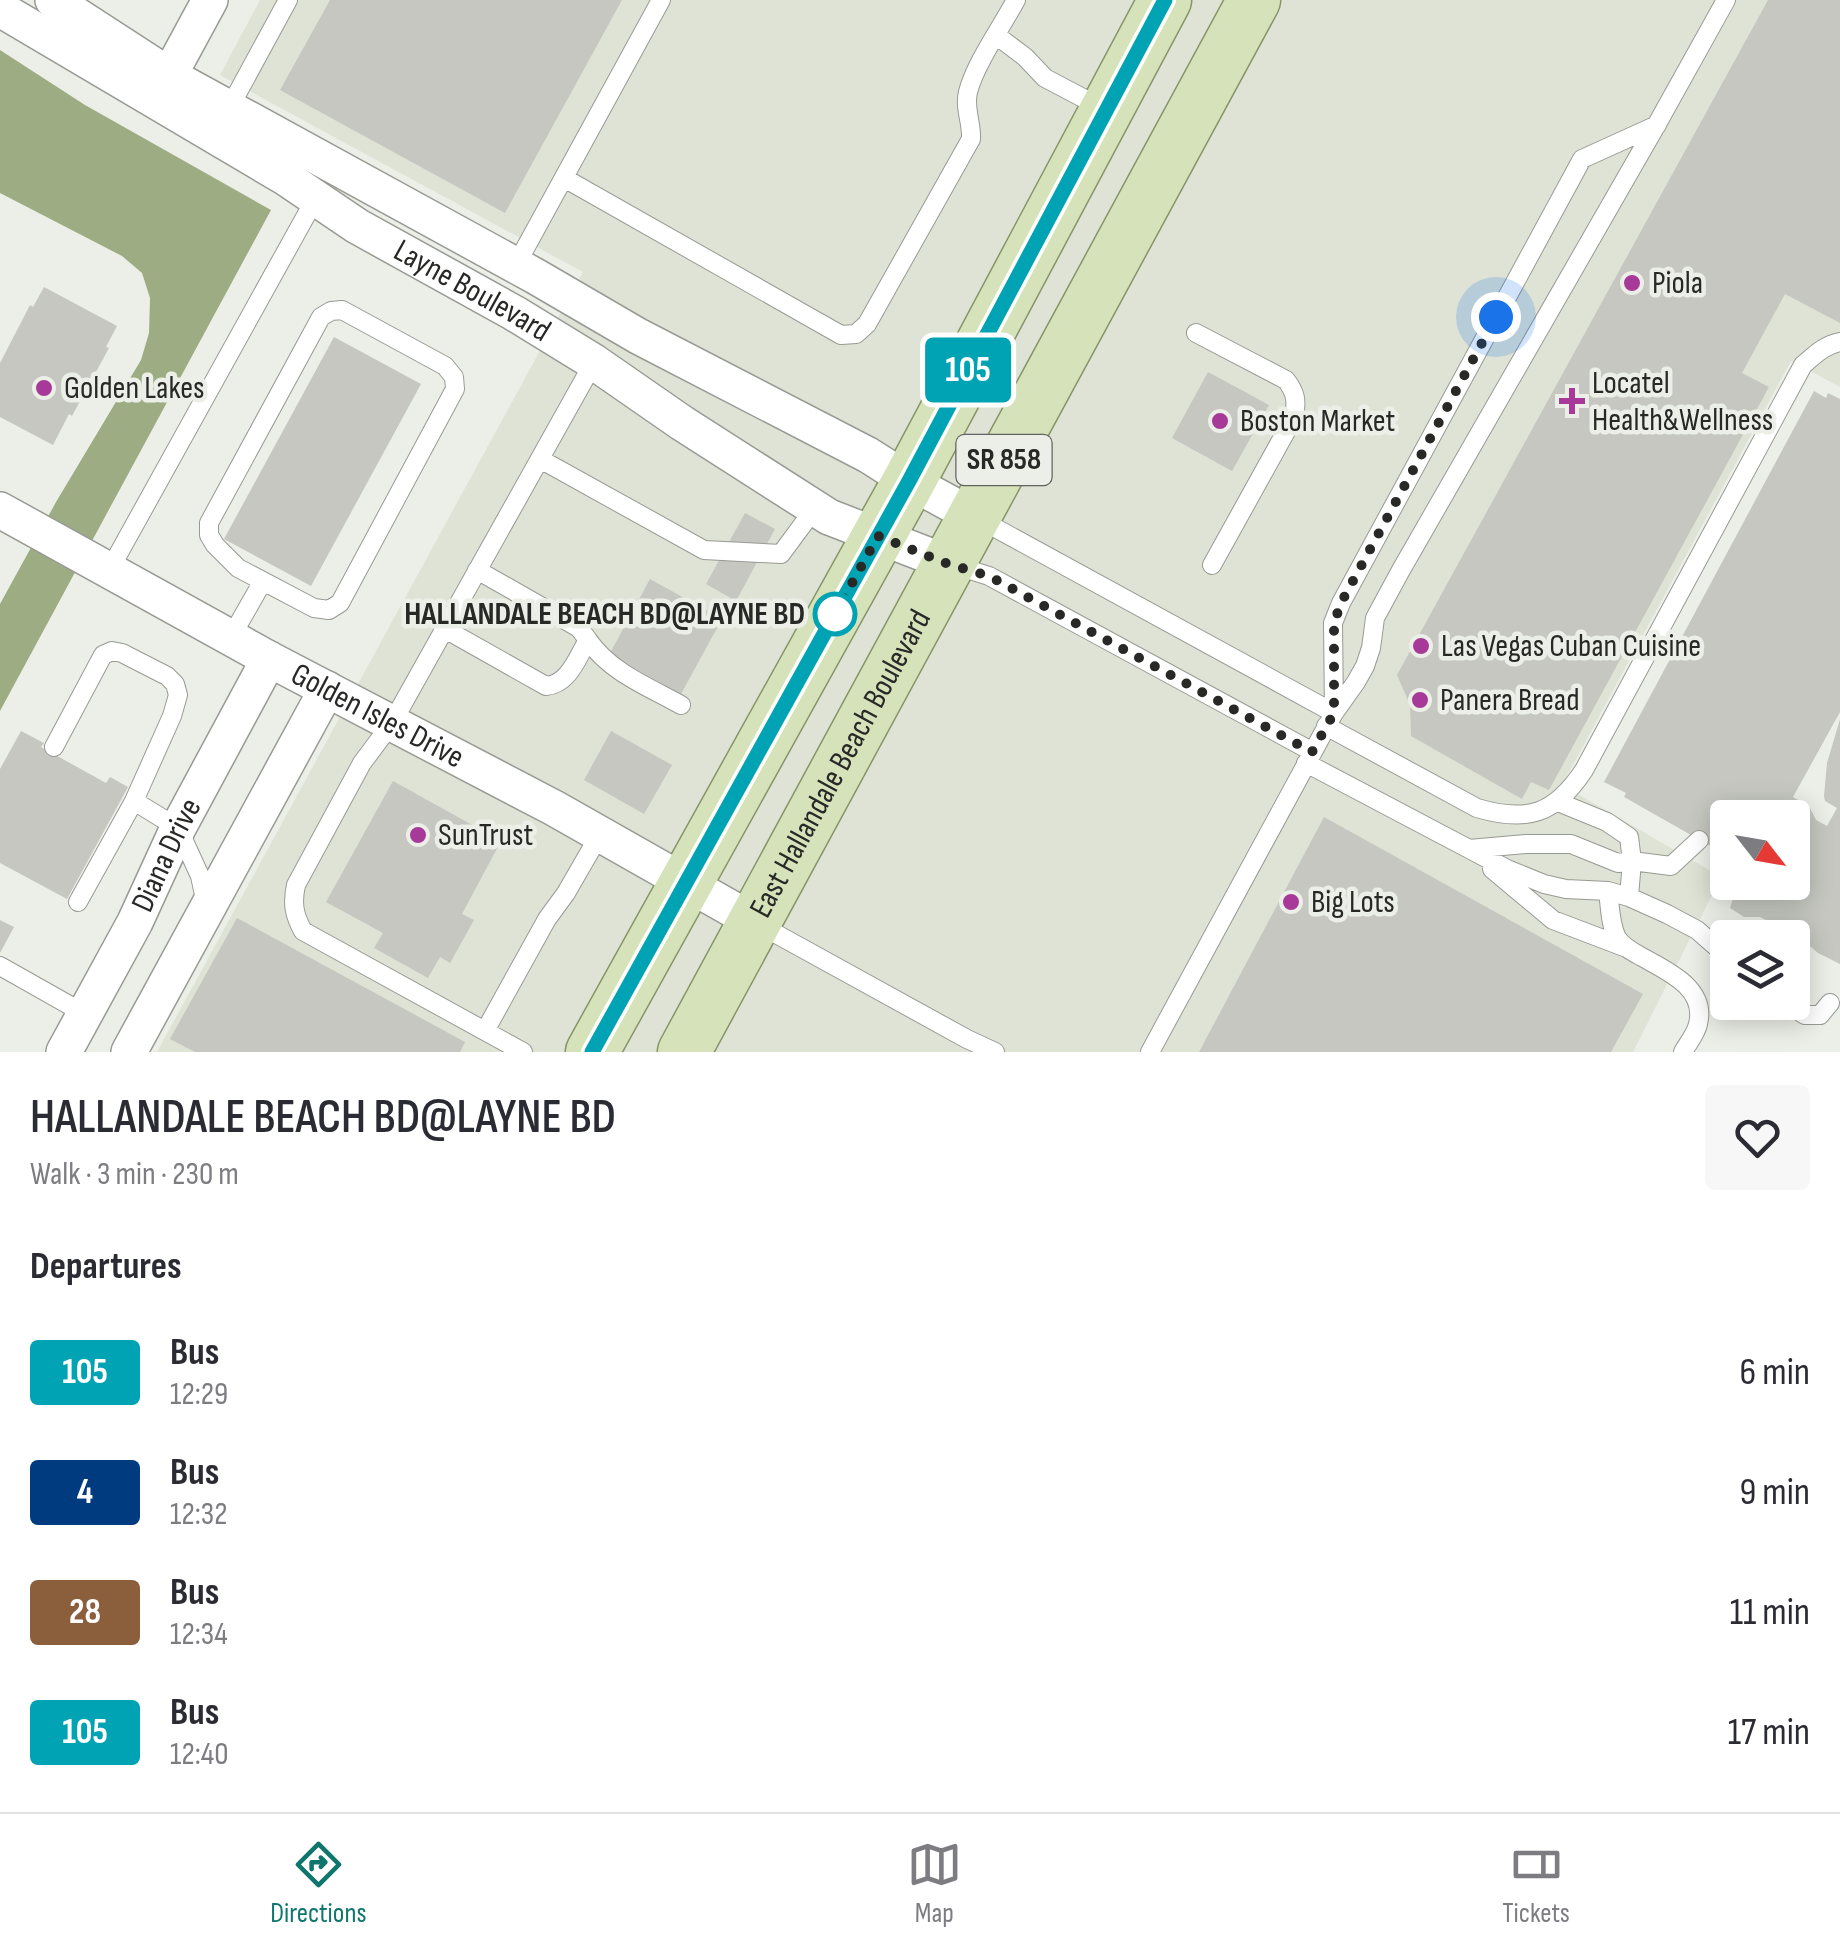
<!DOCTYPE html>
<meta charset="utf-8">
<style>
body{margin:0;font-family:"Sofia Sans Condensed",sans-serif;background:#f7f7f7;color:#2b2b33;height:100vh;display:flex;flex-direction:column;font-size:38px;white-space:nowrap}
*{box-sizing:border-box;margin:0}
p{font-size:32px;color:#7c7c81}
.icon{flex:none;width:55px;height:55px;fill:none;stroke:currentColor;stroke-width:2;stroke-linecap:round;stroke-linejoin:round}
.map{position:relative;height:1052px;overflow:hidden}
.details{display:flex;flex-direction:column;background:#fff;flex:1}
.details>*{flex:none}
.badge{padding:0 20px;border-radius:8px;font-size:35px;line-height:65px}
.needle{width:65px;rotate:121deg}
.buttons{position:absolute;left:1710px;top:800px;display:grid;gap:20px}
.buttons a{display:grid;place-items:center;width:100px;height:100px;border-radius:10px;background:#fff;box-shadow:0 5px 25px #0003;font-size:50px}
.you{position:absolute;width:50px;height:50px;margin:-25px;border:8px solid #fff;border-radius:50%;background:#1a73e8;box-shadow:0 0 0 15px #1a73e833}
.map>.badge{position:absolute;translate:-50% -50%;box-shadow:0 0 0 5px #fff}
h2{padding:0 30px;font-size:38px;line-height:90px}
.round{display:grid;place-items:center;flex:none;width:105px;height:105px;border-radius:10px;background:#f7f7f7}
.head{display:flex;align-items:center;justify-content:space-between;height:170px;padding:0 30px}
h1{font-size:48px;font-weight:600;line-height:75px}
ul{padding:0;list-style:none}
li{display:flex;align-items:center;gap:30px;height:120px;padding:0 30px}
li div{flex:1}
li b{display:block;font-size:38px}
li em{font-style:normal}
li .badge{min-width:110px;font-weight:700;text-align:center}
.dock{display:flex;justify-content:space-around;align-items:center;height:140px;border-top:2px solid #e1e1e2;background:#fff;font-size:28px;color:#7c7c81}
.dock a{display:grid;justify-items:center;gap:5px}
.dock .current{color:#0f766e}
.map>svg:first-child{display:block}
.built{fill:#dee3d5}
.water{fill:#9eac84}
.building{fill:#c5c7c0}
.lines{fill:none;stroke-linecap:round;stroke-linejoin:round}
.service-casing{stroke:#989a94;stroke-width:20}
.minor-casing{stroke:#989a94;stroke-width:38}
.primary-casing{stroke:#869569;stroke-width:55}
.service{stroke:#fff;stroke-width:18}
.minor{stroke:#fff;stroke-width:35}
.primary{stroke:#d5e2ba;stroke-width:52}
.line-casing{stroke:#fff;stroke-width:22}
.line{stroke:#00a3b4;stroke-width:15}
.walk{stroke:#282927;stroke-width:10;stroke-dasharray:0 18}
.poi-dot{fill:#a73a99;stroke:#ecefe7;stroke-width:4}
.stop-dot{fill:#fff;stroke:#00a3b4;stroke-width:5}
.labels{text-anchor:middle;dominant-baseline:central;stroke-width:9;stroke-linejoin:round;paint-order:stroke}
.shield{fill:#ecefe7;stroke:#636461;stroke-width:2.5}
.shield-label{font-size:30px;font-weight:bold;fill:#282927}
.poi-label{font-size:32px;fill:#282927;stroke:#ecefe7;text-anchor:start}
.street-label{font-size:32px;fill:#282927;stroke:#ecefe7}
.stop-label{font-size:32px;font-weight:bold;fill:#282927;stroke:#ecefe7;text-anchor:end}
</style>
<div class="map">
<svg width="1840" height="1052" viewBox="0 0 1840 1052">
<rect width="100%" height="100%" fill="#ecefe7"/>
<path class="built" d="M 260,0 L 1840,0 L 1840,387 L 1791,361 L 1562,785 L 1721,877 L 1633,1052 L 157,1052 L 583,272 L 220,75 Z"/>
<path class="water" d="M 0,50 L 85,105 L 271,210 L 0,711 L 0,604 L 56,502 L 141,360 L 149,333 L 150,298 L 142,273 L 122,256 L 0,193 Z"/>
<path class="building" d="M 330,0 L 622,0 L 505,213 L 280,90 Z
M 1768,0 L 1840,0 L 1840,323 L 1785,294 L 1742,373 L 1769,387 L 1549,790 L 1531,782 L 1522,799 L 1411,736 L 1410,705 L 1397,675 Z
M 44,287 L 117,326 L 106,347 L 109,348 L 72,416 L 69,414 L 53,445 L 0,417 L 0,363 L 30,305 L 33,307 Z
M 334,337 L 421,384 L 311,586 L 224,539 Z
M 1208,372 L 1269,405 L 1232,471 L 1172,438 Z
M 1814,391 L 1826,398 L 1828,393 L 1840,399 L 1840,712 L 1793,797 L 1810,808 L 1816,820 L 1827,826 L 1837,808 L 1825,801 L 1824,796 L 1827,763 L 1840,719 L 1840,964 L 1818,953 L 1798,936 L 1760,917 L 1744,917 L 1730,908 L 1738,882 L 1792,882 L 1792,818 L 1728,818 L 1728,856 L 1624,797 L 1626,793 L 1604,782 Z
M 745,513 L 775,529 L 736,601 L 706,584 Z
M 650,579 L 722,619 L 681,694 L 609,655 Z
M 21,731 L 44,743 L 41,747 L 106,783 L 110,777 L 128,787 L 67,899 L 0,863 L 0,769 Z
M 611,731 L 672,765 L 644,814 L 584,780 Z
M 393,781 L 501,841 L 462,914 L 474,920 L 450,963 L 440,957 L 428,978 L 374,948 L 383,933 L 326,902 Z
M 1324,817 L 1643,994 L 1611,1052 L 1199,1052 Z
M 237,918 L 465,1042 L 460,1052 L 195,1052 L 170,1039 Z
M 0,920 L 14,927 L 0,953 Z"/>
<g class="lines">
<g class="service-casing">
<path id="service" d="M 996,35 L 1025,57 L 1045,78 L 1102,108
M 226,114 L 288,0
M 564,178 L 841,335 L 856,334 L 867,324 L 971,139 C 972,123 964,108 968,92 C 975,64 1002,26 1016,0
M 516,265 L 661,0
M 342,310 L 445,366 L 454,377 L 455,389 L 340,603 L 329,610 L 314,608 L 238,568 L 215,545 L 209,535 L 209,523 L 321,317 L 331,311 Z
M 1196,333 L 1286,380 C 1296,393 1297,401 1294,417 L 1212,565
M 540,459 L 704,550 L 781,554 L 815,508
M 979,519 L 1334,713
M 954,565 L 989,576 L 1313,752
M 110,569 L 319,192
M 445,629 L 546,686 C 569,684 577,658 588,640 L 579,628 L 477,570
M 231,637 L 263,581
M 588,640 C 610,672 647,686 681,705
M 1334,713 L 1333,623 L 1341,603 L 1582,159 L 1657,125
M 1326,726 L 1477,808 C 1528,823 1555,814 1584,770 L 1803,365 C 1815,355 1824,345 1840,342
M 54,747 L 103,655 L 112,651 L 122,653 L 167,676 L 175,684 L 178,695 L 172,716 L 134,801
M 1306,763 L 1507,869 L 1544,884 L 1566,889 L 1608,891 L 1629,897 L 1667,914 L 1697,930 L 1728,957
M 1558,802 L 1607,822 L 1629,837 L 1632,861 L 1629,897
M 1469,849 L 1526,844 L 1571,844 L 1618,863 L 1632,861 L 1671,866 L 1699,840
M 1492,869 L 1553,920 L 1624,947
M 1608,891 C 1610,906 1610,924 1617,938 C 1623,947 1633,952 1642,957 C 1667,971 1707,988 1698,1024 C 1696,1034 1688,1043 1683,1052
M 78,902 L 134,801 L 178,828 L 200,876 L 206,904
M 760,925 L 967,1039 L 995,1052
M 0,966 L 85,1014
M 1784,1002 L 1805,1015 L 1820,1015 L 1830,1003
M 485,1031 L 547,919 L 566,893 L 600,834
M 523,1052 L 303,931 C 294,915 292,903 296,885 L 362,763 L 392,723 L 594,362
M 1150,1052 L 1334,713 L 1356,682 L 1365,666 L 1371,648 L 1375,618 L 1401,570 L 1657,124 L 1726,0"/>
</g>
<g class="minor-casing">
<g id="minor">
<path d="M 53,0 L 170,76 L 535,276 L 638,336 L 868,455 L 909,481 L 973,516"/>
<path id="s1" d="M 0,9 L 286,178 L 357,226 L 514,313 L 594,362 L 682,423 L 829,517 L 948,563"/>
<path d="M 158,96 L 210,0"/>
<path id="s2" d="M 0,510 L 269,659 L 554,808 L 755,922"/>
<path id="s3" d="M 64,1052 L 135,922 L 178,828 L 269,659"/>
<path d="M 129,1052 L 327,689"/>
</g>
</g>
<g class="primary-casing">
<g id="primary">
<path d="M 592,1052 L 909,481 L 1165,0"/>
<path id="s4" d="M 684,1052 L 1254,0"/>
</g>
</g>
<use href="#service" class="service"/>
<use href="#minor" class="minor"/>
<use href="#primary" class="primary"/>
</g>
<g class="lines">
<g class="line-casing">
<path id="line" d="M 592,1052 L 909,481 L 1165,0"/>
</g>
<use href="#line" class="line"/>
<path class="walk" d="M 835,614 L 878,536 L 948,564 L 989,576 L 1312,752 L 1334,713 L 1334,623 L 1341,603 L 1496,317"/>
</g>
<g class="poi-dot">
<circle cx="1632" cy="283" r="10"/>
<circle cx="44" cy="388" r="10"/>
<path d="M1567 386h10v10h10v10h-10v10h-10v-10h-10v-10h10z"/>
<circle cx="1220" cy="421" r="10"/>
<circle cx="1421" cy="646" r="10"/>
<circle cx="1420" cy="700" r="10"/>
<circle cx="418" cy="835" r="10"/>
<circle cx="1291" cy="902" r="10"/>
</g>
<circle class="stop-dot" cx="835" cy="614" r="20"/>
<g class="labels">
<rect class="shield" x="956.5" y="435" width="95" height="50" rx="8"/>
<g class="shield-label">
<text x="1004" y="460">SR 858</text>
</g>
<g class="poi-label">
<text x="1652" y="283">Piola</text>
<text x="1592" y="383">Locatel<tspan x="1592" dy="37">Health&amp;Wellness</tspan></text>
<text x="64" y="388">Golden Lakes</text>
<text x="1240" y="421">Boston Market</text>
<text x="1441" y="646">Las Vegas Cuban Cuisine</text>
<text x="1440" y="700">Panera Bread</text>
<text x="438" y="835">SunTrust</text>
<text x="1311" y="902">Big Lots</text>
</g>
<g class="street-label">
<text stroke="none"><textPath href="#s1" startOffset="550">Layne Boulevard</textPath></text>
<text stroke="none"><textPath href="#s2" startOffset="430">Golden Isles Drive</textPath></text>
<text stroke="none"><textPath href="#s4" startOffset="328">East Hallandale Beach Boulevard</textPath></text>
<text stroke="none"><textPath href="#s3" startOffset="222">Diana Drive</textPath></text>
</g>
<g class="stop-label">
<text x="805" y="614">HALLANDALE BEACH BD@LAYNE BD</text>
</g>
</g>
</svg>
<div class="buttons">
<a><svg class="needle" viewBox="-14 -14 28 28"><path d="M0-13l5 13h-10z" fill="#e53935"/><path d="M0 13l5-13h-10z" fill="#7c7c81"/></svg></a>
<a><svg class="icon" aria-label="layers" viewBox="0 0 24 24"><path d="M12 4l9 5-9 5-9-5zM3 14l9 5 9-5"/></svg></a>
</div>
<div class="you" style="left:1496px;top:317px"></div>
<b class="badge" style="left:968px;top:370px;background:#00a3b4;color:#fff">105</b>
</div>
<section class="details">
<div class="head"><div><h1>HALLANDALE BEACH BD@LAYNE BD</h1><p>Walk · 3 min · 230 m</p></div><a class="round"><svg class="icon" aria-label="heart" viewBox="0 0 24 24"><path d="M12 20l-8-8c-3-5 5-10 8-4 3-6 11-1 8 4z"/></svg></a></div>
<h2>Departures</h2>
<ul>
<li><span class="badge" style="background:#00a3b4;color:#fff">105</span><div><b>Bus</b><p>12:29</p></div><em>6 min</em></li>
<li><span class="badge" style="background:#003b80;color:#fff">4</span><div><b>Bus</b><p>12:32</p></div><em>9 min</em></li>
<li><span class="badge" style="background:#8b5e3c;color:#fff">28</span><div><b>Bus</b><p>12:34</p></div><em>11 min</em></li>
<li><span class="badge" style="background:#00a3b4;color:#fff">105</span><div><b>Bus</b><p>12:40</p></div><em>17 min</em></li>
</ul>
</section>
<nav class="dock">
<a class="current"><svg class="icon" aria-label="directions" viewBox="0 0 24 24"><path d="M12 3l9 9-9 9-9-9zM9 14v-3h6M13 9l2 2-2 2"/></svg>Directions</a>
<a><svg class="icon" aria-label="map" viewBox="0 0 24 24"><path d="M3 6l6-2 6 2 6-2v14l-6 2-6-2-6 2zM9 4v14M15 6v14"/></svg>Map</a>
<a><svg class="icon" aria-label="tickets" viewBox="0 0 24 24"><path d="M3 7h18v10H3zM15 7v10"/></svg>Tickets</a>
</nav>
